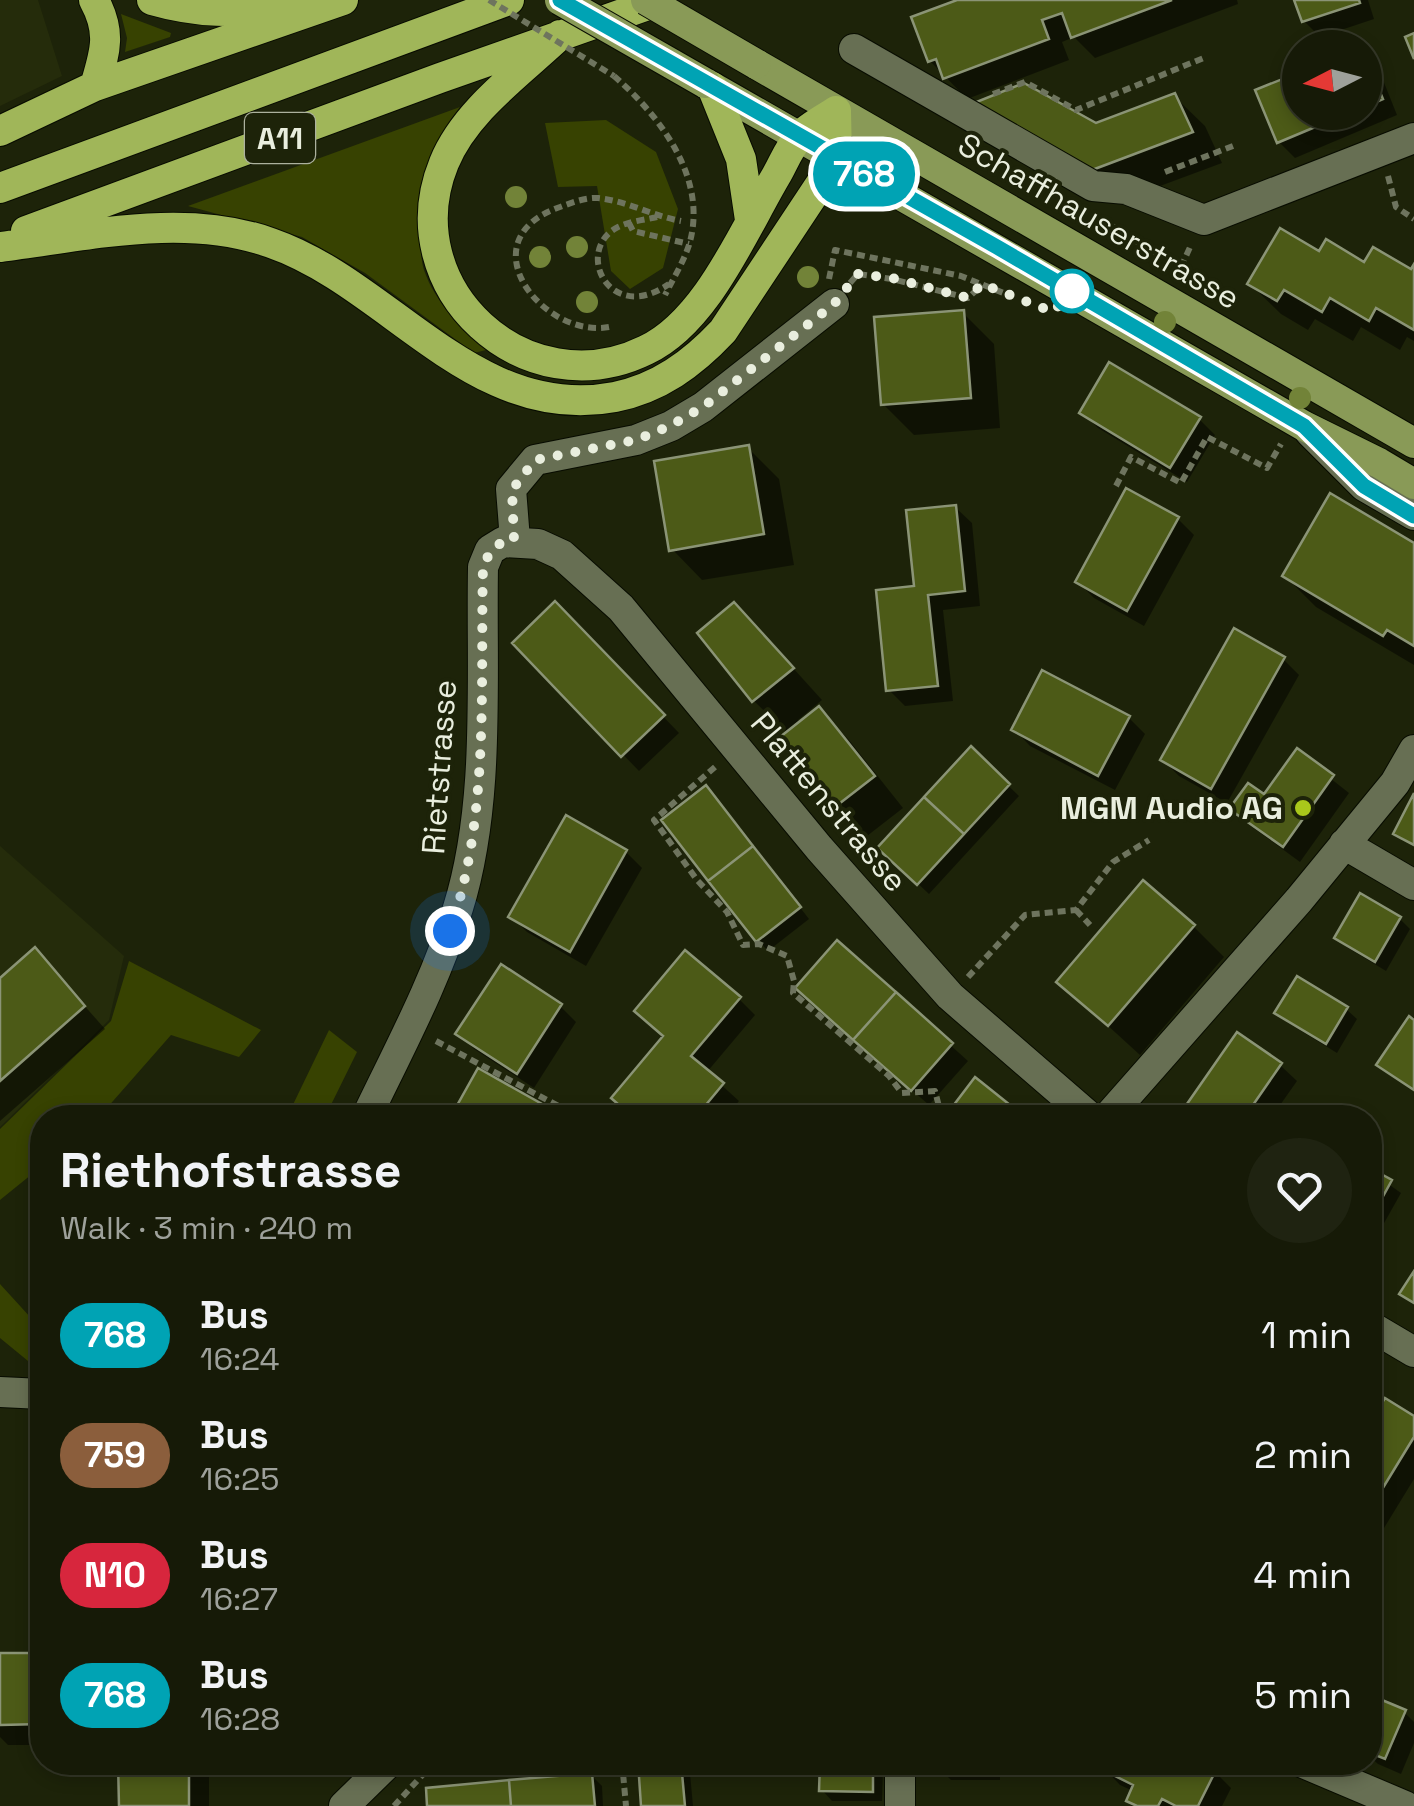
<!DOCTYPE html>
<meta charset="utf-8">
<style>
body{margin:0;font-family:"Space Grotesk",sans-serif;background:#1f2311;color:#f1f3f6;height:100vh;display:flex;flex-direction:column;font-size:38px;white-space:nowrap}
*{box-sizing:border-box;margin:0}
p{font-size:32px;color:#9ea19b}
.icon{flex:none;width:55px;height:55px;fill:none;stroke:currentColor;stroke-width:2;stroke-linecap:round;stroke-linejoin:round}
.map{position:relative;flex:1;overflow:hidden}
.details{position:absolute;left:30px;top:1105px;width:1352px;height:670px;display:flex;flex-direction:column;background:#161a07;border-radius:40px;box-shadow:0 5px 15px #0003,0 0 0 2px #353828}
.details>*{flex:none}
.badge{padding:0 20px;border-radius:32px;font-size:35px;line-height:65px}
.needle{width:65px;rotate:264deg}
.fabs{position:absolute;left:1282px;top:30px;display:grid;gap:20px}
.fabs a{display:grid;place-items:center;width:100px;height:100px;border-radius:50%;background:#161a07;box-shadow:0 5px 15px #0003,0 0 0 2px #353828;font-size:50px}
.you{position:absolute;width:50px;height:50px;margin:-25px;border:8px solid #fff;border-radius:50%;background:#1a73e8;box-shadow:0 0 0 15px #1a73e833}
.map>.badge{position:absolute;translate:-50% -50%;box-shadow:0 0 0 5px #fff}
.round{display:grid;place-items:center;flex:none;width:105px;height:105px;border-radius:52px;background:#1f2311}
.overview{display:flex;align-items:center;justify-content:space-between;height:170px;padding:0 30px}
h1{font-size:48px;font-weight:700;line-height:75px}
ul{padding:0;list-style:none}
li{display:flex;align-items:center;gap:30px;height:120px;padding:0 30px}
li div{flex:1}
li b{display:block;font-size:38px}
li em{font-style:normal}
li .badge{min-width:110px;font-weight:700;text-align:center}
.map>svg:first-child{display:block}
.built{fill:#252c0b}
.green{fill:#374201}
.shadow{fill:#0007}
.building{fill:#4c5a17;stroke:#8b9476;stroke-width:2.5}
.lines{fill:none;stroke-linecap:round;stroke-linejoin:round}
.minor-casing{stroke:#080c00;stroke-width:32}
.major-casing{stroke:#080c00;stroke-width:32}
.highway-casing{stroke:#080c00;stroke-width:32}
.path{stroke:#6e745e;stroke-width:6;stroke-dasharray:8 5;stroke-linecap:butt}
.minor{stroke:#676f53;stroke-width:30}
.major{stroke:#899a57;stroke-width:30}
.highway{stroke:#a0b659;stroke-width:30}
.major-bridge-casing{stroke:#080c00;stroke-width:32;stroke-linecap:butt}
.path-bridge{stroke:#6e745e;stroke-width:6;stroke-dasharray:8 5;stroke-linecap:butt}
.major-bridge{stroke:#899a57;stroke-width:30}
.tree{fill:#728338}
.line-casing{stroke:#fff;stroke-width:22}
.line{stroke:#00a3b4;stroke-width:15}
.walk{stroke:#e9eede;stroke-width:10;stroke-dasharray:0 18}
.stop-dot{fill:#fff;stroke:#00a3b4;stroke-width:5}
.poi-dot{fill:#a9c71b;stroke:#1d2309;stroke-width:4}
.labels{text-anchor:middle;dominant-baseline:central;stroke-width:8;stroke-linejoin:round;paint-order:stroke}
.shield{fill:#1d2309;stroke:#acb19e;stroke-width:2.5}
.shield-label{font-size:30px;font-weight:bold;fill:#e9eede}
.street-label{font-size:32px;fill:#e9eede;stroke:#1d2309}
.poi-label{font-size:32px;font-weight:bold;fill:#e9eede;stroke:#1d2309;text-anchor:end}
</style>
<div class="map">
<svg width="1414" height="1806" viewBox="0 0 1414 1806">
<rect width="100%" height="100%" fill="#1d2309"/>
<path class="built" d="M 0,0 L 38,0 L 62,76 L 0,106 Z
M 0,846 L 124,956 L 109,1020 L 0,1127 Z"/>
<path class="green" d="M 121,14 L 171,33 L 170,37 L 125,52 L 127,38 Z
M 460,107 C 429,147 414,189 420,239 C 421,249 421,261 424,270 C 435,303 462,327 486,350 L 474,353 L 365,273 L 302,237 L 188,206 Z
M 606,120 L 656,152 L 678,209 L 663,268 L 630,289 L 611,271 L 597,186 L 558,187 L 545,123 Z
M 129,961 L 261,1030 L 239,1057 L 171,1035 L 99,1117 L 42,1118 L 42,1166 L 0,1200 L 0,1129 L 111,1021 Z
M 329,1030 L 357,1052 L 325,1117 L 287,1117 Z
M 0,1284 L 42,1330 L 42,1337 L 28,1361 L 0,1338 Z"/>
<path class="shadow" d="M 964,0 L 1237,0 L 1238,4 L 1095,58 L 1074,37 L 1062,42 L 1069,60 L 967,99 L 930,61 Z
M 1297,0 L 1368,0 L 1374,19 L 1320,37 L 1304,21 Z
M 1365,54 L 1377,65 L 1397,115 L 1295,158 L 1279,142 L 1300,74 L 1300,112 L 1365,112 Z
M 1174,96 L 1205,126 L 1222,163 L 1117,202 L 1003,135 L 1096,126 Z
M 1320,254 L 1412,273 L 1414,269 L 1414,341 L 1407,337 L 1400,350 L 1361,327 L 1353,341 L 1315,319 L 1308,330 L 1281,314 L 1250,284 Z
M 963,313 L 994,344 L 1000,428 L 914,435 L 883,404 Z
M 1082,412 L 1199,419 L 1215,435 L 1187,482 L 1098,428 Z
M 748,448 L 779,479 L 794,565 L 702,580 L 672,549 Z
M 955,507 L 972,523 L 980,606 L 943,610 L 953,701 L 905,706 L 889,690 L 916,588 Z
M 1178,519 L 1194,535 L 1144,626 L 1094,598 L 1078,582 Z
M 1414,546 L 1414,665 L 1316,607 L 1285,576 Z
M 555,604 L 679,733 L 639,771 L 515,643 Z
M 700,633 L 764,636 L 822,700 L 798,720 L 801,724 L 819,710 L 849,740 L 903,808 L 867,836 L 836,806 L 788,734 L 754,701 Z
M 1283,659 L 1299,675 L 1227,803 L 1179,776 L 1163,760 Z
M 1129,718 L 1145,734 L 1115,790 L 1030,746 L 1014,729 Z
M 971,750 L 1019,796 L 929,894 L 880,848 Z
M 1297,752 L 1349,793 L 1300,862 L 1248,824 L 1232,808 L 1264,798 Z
M 716,799 L 809,919 L 768,951 L 758,940 Z
M 626,852 L 642,868 L 586,966 L 527,932 L 511,916 Z
M 1400,919 L 1410,929 L 1386,971 L 1348,948 L 1337,938 Z
M 1193,926 L 1224,957 L 1140,1055 L 1059,981 Z
M 838,944 L 968,1061 L 929,1105 L 814,1004 Z
M 35,950 L 105,1029 L 0,1121 L 0,981 Z
M 739,999 L 755,1015 L 707,1072 L 739,1101 L 725,1118 L 634,1118 Z
M 560,1006 L 576,1022 L 534,1088 L 474,1049 L 458,1033 Z
M 1346,1009 L 1357,1019 L 1337,1053 L 1288,1023 L 1277,1013 Z
M 1280,1065 L 1297,1081 L 1271,1118 L 1188,1118 Z
M 479,1071 L 541,1106 L 552,1118 L 453,1118 Z
M 1370,1171 L 1401,1193 L 1370,1248 Z
M 1414,1419 L 1414,1479 L 1370,1551 L 1370,1427 Z
M 42,1655 L 42,1745 L 8,1745 L 0,1737 L 0,1656 Z
M 1370,1698 L 1404,1712 L 1414,1722 L 1414,1743 L 1401,1774 L 1378,1764 L 1370,1757 Z
M 121,1762 L 209,1762 L 209,1806 L 121,1806 Z
M 640,1762 L 689,1762 L 693,1806 L 644,1806 Z
M 822,1762 L 878,1762 L 883,1768 L 882,1801 L 832,1801 L 822,1790 Z
M 940,1762 L 1000,1762 L 1000,1780 L 951,1780 L 940,1769 Z
M 1104,1768 L 1215,1772 L 1231,1788 L 1222,1806 L 1135,1806 L 1129,1800 L 1133,1791 L 1120,1785 Z
M 591,1775 L 602,1786 L 603,1806 L 430,1806 Z"/>
<path class="building" d="M 957,0 L 1172,0 L 1071,38 L 1062,13 L 1042,20 L 1049,39 L 943,79 L 936,59 L 928,62 L 911,17 Z
M 1294,0 L 1359,0 L 1360,3 L 1302,22 Z
M 1414,33 L 1414,59 L 1405,37 Z
M 1365,56 L 1383,99 L 1365,107 Z
M 1300,72 L 1300,112 L 1351,112 L 1277,143 L 1255,90 Z
M 1024,83 L 1096,123 L 1175,93 L 1193,132 L 1084,173 L 969,105 Z
M 1280,228 L 1319,251 L 1326,239 L 1364,262 L 1373,247 L 1411,269 L 1414,264 L 1414,330 L 1376,308 L 1369,321 L 1330,298 L 1322,312 L 1284,290 L 1277,301 L 1247,284 Z
M 964,310 L 971,398 L 881,405 L 874,317 Z
M 1109,362 L 1201,417 L 1170,468 L 1079,413 Z
M 749,445 L 764,534 L 669,551 L 654,461 Z
M 1126,488 L 1179,517 L 1127,611 L 1075,582 Z
M 1330,493 L 1414,543 L 1414,646 L 1387,630 L 1383,636 L 1282,576 Z
M 956,505 L 965,591 L 928,595 L 938,686 L 886,691 L 876,590 L 914,586 L 906,510 Z
M 555,601 L 665,715 L 621,757 L 512,643 Z
M 734,602 L 794,668 L 752,702 L 697,633 Z
M 1234,628 L 1285,657 L 1211,789 L 1160,760 Z
M 1042,670 L 1130,716 L 1098,776 L 1011,730 Z
M 819,706 L 875,776 L 835,807 L 780,737 Z
M 971,746 L 1010,784 L 964,834 L 924,797 Z
M 1297,748 L 1334,775 L 1283,847 L 1229,809 L 1248,783 L 1264,794 Z
M 706,785 L 753,846 L 708,881 L 661,820 Z
M 1414,793 L 1414,845 L 1393,834 Z
M 924,797 L 964,834 L 917,885 L 877,848 Z
M 566,815 L 627,850 L 570,952 L 508,917 Z
M 753,846 L 801,907 L 756,942 L 708,881 Z
M 1143,880 L 1195,925 L 1108,1026 L 1056,982 Z
M 1360,893 L 1401,917 L 1375,962 L 1334,938 Z
M 837,940 L 896,992 L 853,1040 L 795,988 Z
M 35,947 L 85,1006 L 0,1081 L 0,978 Z
M 685,950 L 741,997 L 691,1056 L 724,1083 L 695,1118 L 634,1118 L 611,1098 L 663,1036 L 634,1011 Z
M 501,964 L 562,1004 L 517,1074 L 455,1034 Z
M 1297,976 L 1348,1007 L 1326,1044 L 1274,1013 Z
M 896,992 L 953,1043 L 911,1091 L 853,1040 Z
M 1409,1016 L 1414,1020 L 1414,1090 L 1376,1065 Z
M 1237,1032 L 1282,1063 L 1244,1118 L 1186,1118 L 1180,1114 Z
M 478,1068 L 542,1104 L 534,1118 L 450,1118 Z
M 975,1077 L 1025,1117 L 1024,1118 L 951,1118 L 947,1114 Z
M 1370,1168 L 1392,1180 L 1370,1220 Z
M 1414,1271 L 1414,1303 L 1399,1294 Z
M 1385,1398 L 1414,1416 L 1414,1437 L 1370,1509 L 1370,1422 Z
M 0,1653 L 42,1653 L 42,1724 L 0,1725 Z
M 1370,1695 L 1406,1710 L 1385,1759 L 1370,1753 Z
M 118,1762 L 189,1762 L 189,1806 L 119,1806 Z
M 638,1762 L 681,1762 L 685,1806 L 641,1806 Z
M 820,1762 L 873,1762 L 873,1792 L 819,1791 Z
M 938,1762 L 990,1762 L 990,1770 L 938,1770 Z
M 1104,1762 L 1201,1762 L 1216,1770 L 1198,1806 L 1176,1806 L 1162,1799 L 1158,1806 L 1137,1806 L 1126,1801 L 1133,1785 L 1101,1769 Z
M 592,1773 L 595,1806 L 511,1806 L 509,1780 Z
M 509,1780 L 511,1806 L 427,1806 L 426,1788 Z"/>
<g class="lines">
<g class="minor-casing">
<path id="minor" d="M 854,49 L 1093,186 L 1126,189 L 1204,220 L 1414,138
M 1310,432 L 1364,486 L 1414,515
M 515,540 L 511,489 L 535,460 L 636,440 L 671,426 L 703,407 L 834,304
M 1344,844 L 1414,885
M 366,1118 C 399,1049 436,981 458,908 C 491,802 481,677 483,567 L 490,550 L 503,542 L 538,544 L 562,555 L 621,608 L 819,848 L 950,996 L 1091,1118
M 1107,1118 L 1299,900 L 1395,783 L 1414,750
M 1370,1326 L 1414,1352
M 0,1392 L 42,1394
M 1301,1762 L 1405,1806
M 344,1806 L 389,1762
M 900,1806 L 900,1762"/>
</g>
<g class="major-casing">
<path id="major" d="M 756,64 L 1414,443
M 705,83 L 1304,426 L 1379,463 L 1414,484"/>
</g>
<g class="highway-casing">
<path id="highway" d="M 94,0 C 112,33 105,52 95,86
M 152,0 C 197,13 237,13 284,9
M 560,35 C 520,73 465,111 444,163 C 393,288 526,409 646,350 C 706,322 743,232 776,176 C 783,164 789,148 799,137 C 808,127 824,119 836,111
M 712,87 L 741,159 L 750,220
M 0,131 L 95,86 L 343,0
M 0,188 L 509,0
M 26,231 L 440,78 L 662,0
M 0,247 C 88,236 185,212 271,243 C 390,284 475,424 615,397 C 659,388 692,364 723,331 L 837,159 L 836,111"/>
</g>
<path class="path" d="M 614,76 C 660,116 709,179 689,245 C 683,263 673,279 665,295
M 993,94 L 1025,82 L 1076,110 L 1206,57
M 1165,172 L 1233,146
M 1388,176 L 1396,207 L 1414,219
M 657,217 C 645,220 630,221 618,227 C 573,250 609,326 669,284
M 1099,218 L 1220,293
M 629,223 L 633,231 L 689,244
M 1181,267 L 1191,245
M 829,279 L 835,250 L 961,276 L 1011,296
M 850,283 L 858,274 L 892,279 L 968,298 L 982,285
M 609,327 C 543,339 465,240 560,207 C 571,203 586,197 598,198 C 627,201 653,216 681,221
M 1116,486 L 1131,457 L 1181,483 L 1207,437 L 1267,468 L 1281,444
M 715,767 L 654,820 L 697,880 L 727,912 L 743,945 L 759,944 L 787,956 L 794,981 L 793,993 L 889,1076 L 902,1093 L 935,1091 L 942,1118
M 1076,910 L 1090,925
M 968,977 L 1025,915 L 1076,910 L 1113,862 L 1149,840
M 436,1041 L 581,1118
M 622,1762 L 626,1806
M 394,1806 L 427,1770 L 512,1762"/>
<use href="#minor" class="minor"/>
<use href="#major" class="major"/>
<use href="#highway" class="highway"/>
<g class="major-bridge-casing">
<path id="major-bridge" d="M 560,0 L 705,83
M 646,0 L 756,64"/>
</g>
<path class="path-bridge" d="M 489,0 L 614,76"/>
<use href="#major-bridge" class="major-bridge"/>
</g>
<g class="tree">
<circle cx="516" cy="197" r="11"/>
<circle cx="577" cy="247" r="11"/>
<circle cx="540" cy="257" r="11"/>
<circle cx="808" cy="277" r="11"/>
<circle cx="587" cy="302" r="11"/>
<circle cx="1165" cy="322" r="11"/>
<circle cx="1300" cy="398" r="11"/>
</g>
<g class="lines">
<g class="line-casing">
<path id="line" d="M 560,0 L 997,247 L 1304,426 L 1364,486 L 1414,516"/>
</g>
<use href="#line" class="line"/>
<path class="walk" d="M 450,931 C 490,815 480,689 483,567 C 490,550 496,542 514,540 L 512,490 L 535,460 L 636,440 L 670,426 L 703,407 L 834,304 L 858,274 L 892,278 L 968,298 L 982,284 L 1053,312 L 1072,291"/>
</g>
<circle class="stop-dot" cx="1072" cy="291" r="20"/>
<circle class="poi-dot" cx="1303" cy="808" r="10"/>
<g class="labels">
<rect class="shield" x="245" y="113" width="70" height="50" rx="8"/>
<g class="shield-label">
<text x="280" y="138">A11</text>
</g>
<g class="street-label">
<text transform="translate(1099 221) rotate(30)">Schaffhauserstrasse</text>
<text transform="translate(439 767) rotate(-86)">Rietstrasse</text>
<text transform="translate(829 802) rotate(50)">Plattenstrasse</text>
</g>
<g class="poi-label">
<text x="1283" y="808">MGM Audio AG</text>
</g>
</g>
</svg>
<div class="fabs">
<a><svg class="needle" viewBox="-14 -14 28 28"><path d="M0-13l5 13h-10z" fill="#e53935"/><path d="M0 13l5-13h-10z" fill="#9ea19b"/></svg></a>
</div>
<div class="you" style="left:450px;top:931px"></div>
<b class="badge" style="left:864px;top:174px;background:#00a3b4;color:#fff">768</b>
<section class="details">
<div class="overview"><div><h1>Riethofstrasse</h1><p>Walk · 3 min · 240 m</p></div><a class="round"><svg class="icon" aria-label="heart" viewBox="0 0 24 24"><path d="M12 20l-8-8c-3-5 5-10 8-4 3-6 11-1 8 4z"/></svg></a></div>
<ul>
<li><span class="badge" style="background:#00a3b4;color:#fff">768</span><div><b>Bus</b><p>16:24</p></div><em>1 min</em></li>
<li><span class="badge" style="background:#8b5e3c;color:#fff">759</span><div><b>Bus</b><p>16:25</p></div><em>2 min</em></li>
<li><span class="badge" style="background:#d7263d;color:#fff">N10</span><div><b>Bus</b><p>16:27</p></div><em>4 min</em></li>
<li><span class="badge" style="background:#00a3b4;color:#fff">768</span><div><b>Bus</b><p>16:28</p></div><em>5 min</em></li>
</ul>
</section>
</div>
